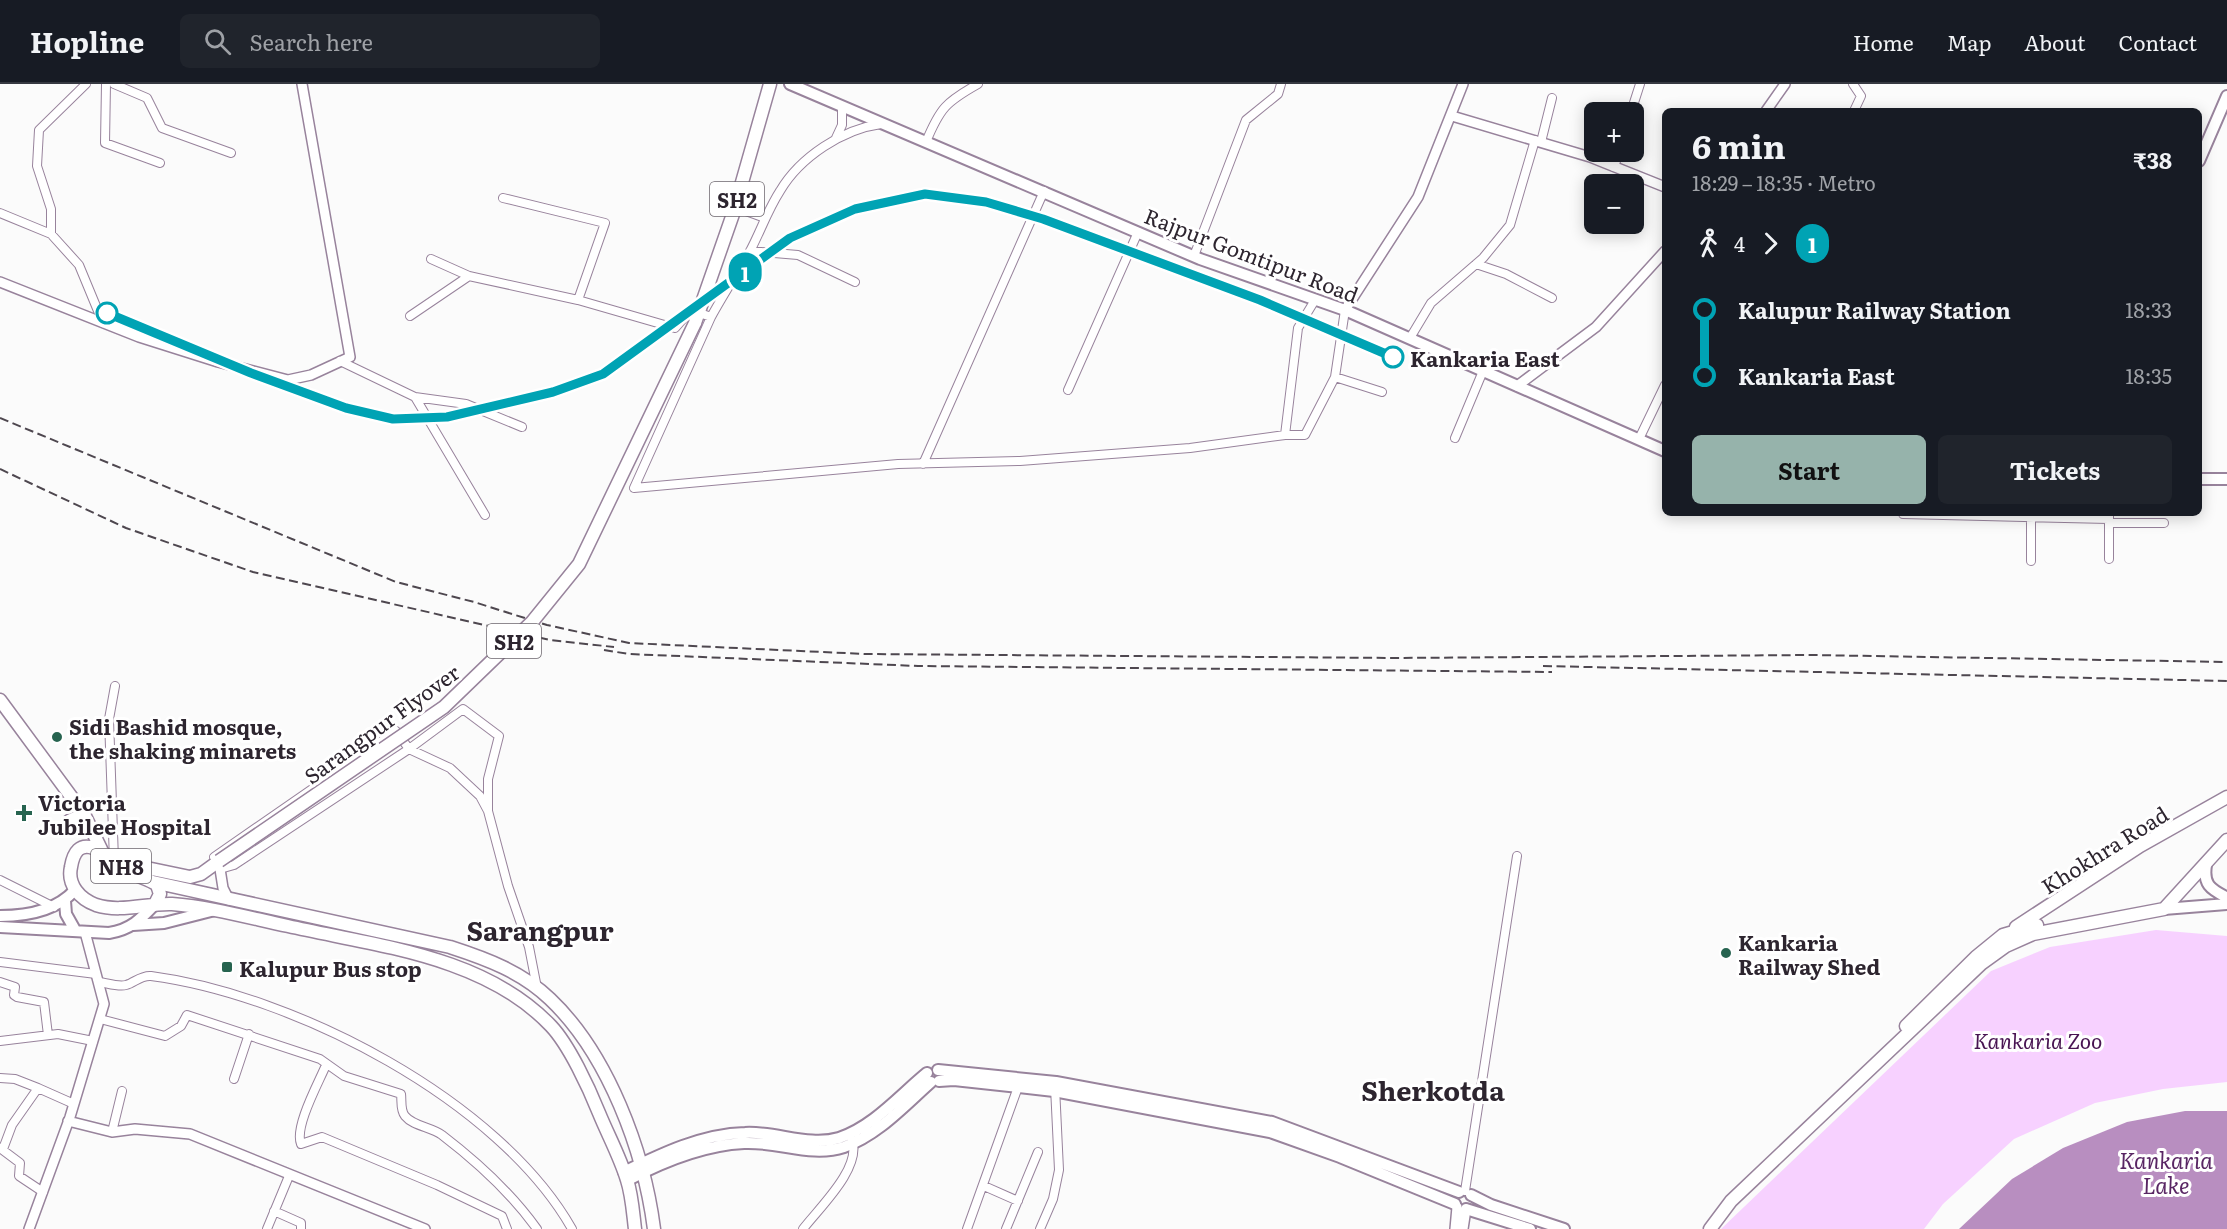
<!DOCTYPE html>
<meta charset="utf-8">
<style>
body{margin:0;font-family:Literata,serif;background:#20242c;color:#f1f3f6;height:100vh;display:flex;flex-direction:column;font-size:22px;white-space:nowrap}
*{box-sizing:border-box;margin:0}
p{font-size:20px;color:#9ea1a6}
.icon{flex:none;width:33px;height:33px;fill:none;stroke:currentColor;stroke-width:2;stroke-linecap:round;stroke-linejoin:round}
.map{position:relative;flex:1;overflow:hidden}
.sheet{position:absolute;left:1662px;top:24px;width:540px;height:408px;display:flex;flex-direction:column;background:#171b24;border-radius:9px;box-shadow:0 3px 15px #0003}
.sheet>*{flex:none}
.badge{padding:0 12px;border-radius:20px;font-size:21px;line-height:39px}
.controls{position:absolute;left:1584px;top:18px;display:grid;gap:12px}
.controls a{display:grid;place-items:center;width:60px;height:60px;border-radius:9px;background:#171b24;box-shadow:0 3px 15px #0003;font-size:30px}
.map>.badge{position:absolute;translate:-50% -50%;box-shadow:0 0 0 3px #fff}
.legs{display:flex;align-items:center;gap:9px;height:66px;padding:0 30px;font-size:20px}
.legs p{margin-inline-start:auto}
.head{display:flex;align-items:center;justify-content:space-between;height:102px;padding:0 30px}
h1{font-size:33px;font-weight:700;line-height:45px}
.primary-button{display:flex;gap:12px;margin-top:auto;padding:12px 30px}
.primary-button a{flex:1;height:69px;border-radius:9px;background:#96b3ab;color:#111;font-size:24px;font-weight:700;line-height:69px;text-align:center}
.primary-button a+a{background:#20242c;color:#f1f3f6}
ul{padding:0 30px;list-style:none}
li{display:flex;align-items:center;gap:21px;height:66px;font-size:22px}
li i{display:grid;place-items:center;width:9px;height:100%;margin:0 8px;background:currentColor}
li i::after{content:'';width:15px;height:15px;margin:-8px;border:4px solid;border-radius:50%;background:#171b24}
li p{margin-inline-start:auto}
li:first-child i{background:linear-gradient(#0000 50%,currentColor 0)}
li:last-child i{background:linear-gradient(currentColor 50%,#0000 0)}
header{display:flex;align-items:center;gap:36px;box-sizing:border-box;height:84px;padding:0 30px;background:#171b24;border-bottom:2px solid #363941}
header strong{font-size:28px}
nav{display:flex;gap:33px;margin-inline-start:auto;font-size:21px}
.search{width:420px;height:54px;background:#20242c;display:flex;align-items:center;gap:15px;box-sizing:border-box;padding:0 21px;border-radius:9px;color:#9ea1a6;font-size:22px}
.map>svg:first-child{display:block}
.green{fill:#f7d1ff}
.water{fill:#b88ec0}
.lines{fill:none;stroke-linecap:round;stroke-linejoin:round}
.minor-casing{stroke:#98839c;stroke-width:10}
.tertiary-casing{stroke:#98839c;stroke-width:12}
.secondary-casing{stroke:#98839c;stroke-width:14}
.primary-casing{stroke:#98839c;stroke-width:15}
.minor{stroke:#fff;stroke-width:8}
.tertiary{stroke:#fff;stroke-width:9}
.secondary{stroke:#fff;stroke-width:10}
.primary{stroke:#fff;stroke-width:12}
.rail{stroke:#4e474f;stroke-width:2;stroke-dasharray:9 4.5;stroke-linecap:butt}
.primary-bridge-casing{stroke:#98839c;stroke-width:15;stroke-linecap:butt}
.primary-bridge{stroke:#fff;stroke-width:12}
.line-1-casing{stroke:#fff;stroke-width:14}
.line-1{stroke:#00a3b4;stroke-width:9}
.stop-1-dot{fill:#fff;stroke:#00a3b4;stroke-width:3}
.poi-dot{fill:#276450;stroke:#fff;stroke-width:2}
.labels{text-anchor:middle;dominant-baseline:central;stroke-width:6;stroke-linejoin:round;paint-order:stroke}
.shield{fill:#fff;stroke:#6c666d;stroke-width:1.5}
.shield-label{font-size:20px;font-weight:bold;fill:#2d252f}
.street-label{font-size:21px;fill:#2d252f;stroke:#fff}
.stop-label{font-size:21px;font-weight:bold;fill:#2d252f;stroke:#fff;text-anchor:start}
.poi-label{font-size:21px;font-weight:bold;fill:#2d252f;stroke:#fff;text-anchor:start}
.park-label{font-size:21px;font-style:italic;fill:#481452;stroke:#fff}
.water-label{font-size:22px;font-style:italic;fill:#592664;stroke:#fff}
.district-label{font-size:27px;font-weight:bold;fill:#2d252f;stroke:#fff}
</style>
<header>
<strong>Hopline</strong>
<div class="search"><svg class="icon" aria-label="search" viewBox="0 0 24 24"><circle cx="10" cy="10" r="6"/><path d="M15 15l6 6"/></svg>Search here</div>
<nav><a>Home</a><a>Map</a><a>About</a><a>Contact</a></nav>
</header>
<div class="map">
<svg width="2227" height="1145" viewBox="0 0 2227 1145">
<rect width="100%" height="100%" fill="#fbfbfb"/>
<path class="green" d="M 2156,846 L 2227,852 L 2227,998 L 2163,1005 L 2095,1019 L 2014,1055 L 1943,1120 L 1924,1145 L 1721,1145 L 1991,887 L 2050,863 Z"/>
<path class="water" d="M 2185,1027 L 2227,1027 L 2227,1145 L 1959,1145 L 2012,1095 L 2063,1064 L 2127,1038 Z"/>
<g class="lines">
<g class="minor-casing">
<path id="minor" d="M 106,0 L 105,59 L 160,79
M 114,0 L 147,14 L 162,44 L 231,69
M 1853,0 L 1861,12 L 1854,27
M 1631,28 L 1640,0
M 836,54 L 842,41 L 842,22
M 926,58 C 940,24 946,18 978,0
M 1541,58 L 1552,14
M 1614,83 L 1619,68
M 503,114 L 605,139 L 578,216 L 675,244 L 691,226 L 711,233 C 723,211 736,191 749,169 C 760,149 767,127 780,107 C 800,73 843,45 881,40
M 735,123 L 765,134
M 0,129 L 51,150 L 79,181 L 103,239
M 51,150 L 51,125 L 37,82 L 39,46 L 86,0
M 750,167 L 798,171 L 855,198
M 1194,172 L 1246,36 L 1278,10 L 1281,0
M 431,175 L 469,192
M 1476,180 L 1506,190 L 1552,214
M 410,232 L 469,192 L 578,216
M 711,233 L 634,404 L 898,380 L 1020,377 L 1190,364 L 1285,351 L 1298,244 L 1315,216
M 1410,254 L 1431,219 L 1483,174 L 1510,141 L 1535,56
M 340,277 L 415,313 L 485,431
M 1335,293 L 1345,226
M 1068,306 L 1138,148
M 415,313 L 466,320 L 522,343
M 1285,351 L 1305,351 L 1335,293 L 1382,308
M 1455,354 L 1483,287
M 1639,355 L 1665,301
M 923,380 L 1044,107
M 1903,430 L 2109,435 L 2109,429
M 2031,430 L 2031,477
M 2109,439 L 2164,439
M 2109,475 L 2109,436
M 214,773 L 396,647 L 409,665 L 450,684 L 480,712 L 488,727 L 508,802 L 529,863 L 537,904
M 114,776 L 109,635 L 115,602
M 220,785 L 234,781 L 409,665 L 463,625 L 499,652 L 488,695 L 488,726
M 0,796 L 54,823
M 0,878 L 96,890
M 0,898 L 15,903 L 14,911 L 17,913 L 44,918 L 48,951
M 99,898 C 107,899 118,903 126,901 C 134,899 141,891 151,892 C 295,911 499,1016 572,1145
M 100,935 L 165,952 L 181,942 L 187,931 L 320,975 L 344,992 L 401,1010 C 402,1017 400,1026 405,1032 C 413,1042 431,1043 442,1051 C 476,1077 512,1110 537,1145
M 0,957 L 58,950 L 93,957
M 326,981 C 319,998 294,1043 301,1060 L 322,1053 L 437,1101 L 502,1132 L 507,1145
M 0,994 L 15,995 L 38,1004
M 234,995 L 249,950
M 112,1048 L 122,1007
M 0,1064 L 20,1079 L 19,1092 L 43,1108
M 3,1065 L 12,1041 L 38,1004 L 74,1020
M 984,1102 L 1018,1117
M 1465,1107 L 1517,772
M 274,1127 L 301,1139 L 301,1145
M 267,1145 L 289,1092
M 803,1145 C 819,1124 862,1084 852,1056
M 967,1145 L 1018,1003
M 1006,1145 L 1038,1068
M 1040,1145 L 1053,1115 L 1059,1086 L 1055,1003"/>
</g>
<g class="tertiary-casing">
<path id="tertiary" d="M 1766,27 L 1785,0
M 1452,32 L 1590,73 L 1665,103
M 0,198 L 139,253 L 218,278 L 288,296 L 311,291 L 350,273 L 302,0
M 1345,226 L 1418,113 L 1463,0
M 1517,302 L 1596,243 L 1665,167
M 220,785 L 223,804 L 229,816
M 68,1037 L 112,1048 L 135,1045 L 190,1050 L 425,1145
M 29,1145 L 70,1033 L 104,920 L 85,848
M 1455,1145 L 1457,1123
M 1463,1145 L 1466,1125"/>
</g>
<g class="secondary-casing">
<path id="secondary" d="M 790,0 L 1200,175 L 1345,226 L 1665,367
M 2199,77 L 2227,12
M 2199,395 L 2227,395
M 2206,781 C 2203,800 2210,805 2226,813
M 65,817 L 66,830 L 75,846
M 2164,825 L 2227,820
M 0,832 C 28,832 56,827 75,806
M 133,841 L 164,839 L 215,826
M 0,843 L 109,849 C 130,846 141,835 155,820
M 938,986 L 1056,998 L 1272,1038 L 1459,1108
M 939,997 L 954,996 L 1054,1007 L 1270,1048 L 1340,1073 L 1455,1120
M 624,1088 C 661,1070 702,1050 745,1049 C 776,1047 809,1063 839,1054 C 873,1043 900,1011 927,989
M 628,1096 C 662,1078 704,1061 744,1059 C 778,1057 811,1074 844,1063 C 878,1051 905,1021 931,998
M 1471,1111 L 1491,1121 L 1564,1145
M 1466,1125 L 1530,1145"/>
</g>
<g class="primary-casing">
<path id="primary" d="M 695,239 L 733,130 L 770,0
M 0,616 L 84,730 L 101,765
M 69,737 L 84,730
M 118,778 L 190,793 L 201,790 L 219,777
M 153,798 L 450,863 C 487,875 522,888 550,915 C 608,970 644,1067 654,1145
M 155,820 L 160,810 L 157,801 C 150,795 137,793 129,787 C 112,777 78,740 71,783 C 67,801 80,815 96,821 C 121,829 147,819 172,820 C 211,823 250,834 288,842 C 377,862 485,872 551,942 C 569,961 589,1004 599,1029 C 608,1051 620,1073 627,1096 C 632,1111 633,1129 635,1145
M 2016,843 L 2140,762 L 2227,713
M 1906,942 L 1976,873 L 2003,851 L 2037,841
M 1710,1145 L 1731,1117 L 1981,880 L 2006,862 L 2033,850 L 2164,825 L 2227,756"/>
</g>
<use href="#minor" class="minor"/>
<use href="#tertiary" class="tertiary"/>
<use href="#secondary" class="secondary"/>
<use href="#primary" class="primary"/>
<path class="rail" d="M 0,334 L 396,498 L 474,518 L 547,541 L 629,559 L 866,570 L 1395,574 L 1811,571 L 2227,578
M 0,385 L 126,444 L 253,488 L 550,556 L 614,563
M 604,566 L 629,570 L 918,582 L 1552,588
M 1543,582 L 2227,597"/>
<g class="primary-bridge-casing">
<path id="primary-bridge" d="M 219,777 L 444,623 L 532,538 L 579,480 L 695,239"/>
</g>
<use href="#primary-bridge" class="primary-bridge"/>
</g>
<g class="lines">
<g class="line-1-casing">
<path id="line-1" d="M 107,229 L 251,289 L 346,324 L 393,335 L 447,333 L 553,308 L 603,290 L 790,154 L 855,125 L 925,110 L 986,118 L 1043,135 L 1260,216 L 1393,273"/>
</g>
<use href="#line-1" class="line-1"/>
</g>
<g class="stop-1-dot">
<circle cx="107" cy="229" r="10"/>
<circle cx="1393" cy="273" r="10"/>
</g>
<g class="poi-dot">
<circle cx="57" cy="653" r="6"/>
<path d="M21 720h6v6h6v6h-6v6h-6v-6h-6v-6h6z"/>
<circle cx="1726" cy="869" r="6"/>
<rect x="221" y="877" width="12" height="12" rx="3"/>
</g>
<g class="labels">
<g class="shield">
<rect x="710" y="98" width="54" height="34" rx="4.5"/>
<rect x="487" y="540" width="54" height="34" rx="4.5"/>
<rect x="91" y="765" width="60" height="34" rx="4.5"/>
</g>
<g class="shield-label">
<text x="737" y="115">SH2</text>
<text x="514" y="557">SH2</text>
<text x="121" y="782">NH8</text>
</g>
<g class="street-label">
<text transform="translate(1252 170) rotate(21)">Rajpur Gomtipur Road</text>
<text transform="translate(381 639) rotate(-36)">Sarangpur Flyover</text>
<text transform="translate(2104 765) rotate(-32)">Khokhra Road</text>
</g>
<g class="stop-label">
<text x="1410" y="273">Kankaria East</text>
</g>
<g class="poi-label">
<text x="69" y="641">Sidi Bashid mosque,<tspan x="69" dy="24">the shaking minarets</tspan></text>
<text x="38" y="717">Victoria<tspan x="38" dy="24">Jubilee Hospital</tspan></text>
<text x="1738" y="857">Kankaria<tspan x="1738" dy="24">Railway Shed</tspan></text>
<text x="239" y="883">Kalupur Bus stop</text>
</g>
<g class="park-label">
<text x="2038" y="955">Kankaria Zoo</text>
</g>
<g class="water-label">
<text x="2166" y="1075">Kankaria<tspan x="2166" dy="25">Lake</tspan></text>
</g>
<g class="district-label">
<text x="540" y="845">Sarangpur</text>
<text x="1433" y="1005">Sherkotda</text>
</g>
</g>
</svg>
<div class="controls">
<a>+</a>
<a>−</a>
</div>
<b class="badge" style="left:745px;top:188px;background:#00a3b4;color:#fff">1</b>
<section class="sheet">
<div class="head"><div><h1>6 min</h1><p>18:29 – 18:35 · Metro</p></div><b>₹38</b></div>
<div class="legs"><svg class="icon" aria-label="walk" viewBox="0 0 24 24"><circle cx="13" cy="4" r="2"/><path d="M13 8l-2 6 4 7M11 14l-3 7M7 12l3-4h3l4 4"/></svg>4<svg class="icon" aria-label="forward" viewBox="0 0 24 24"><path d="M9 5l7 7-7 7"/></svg><b class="badge" style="background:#00a3b4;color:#fff">1</b></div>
<ul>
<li><i style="color:#00a3b4"></i><b>Kalupur Railway Station</b><p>18:33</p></li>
<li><i style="color:#00a3b4"></i><b>Kankaria East</b><p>18:35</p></li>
</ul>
<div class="primary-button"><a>Start</a><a>Tickets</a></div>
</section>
</div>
